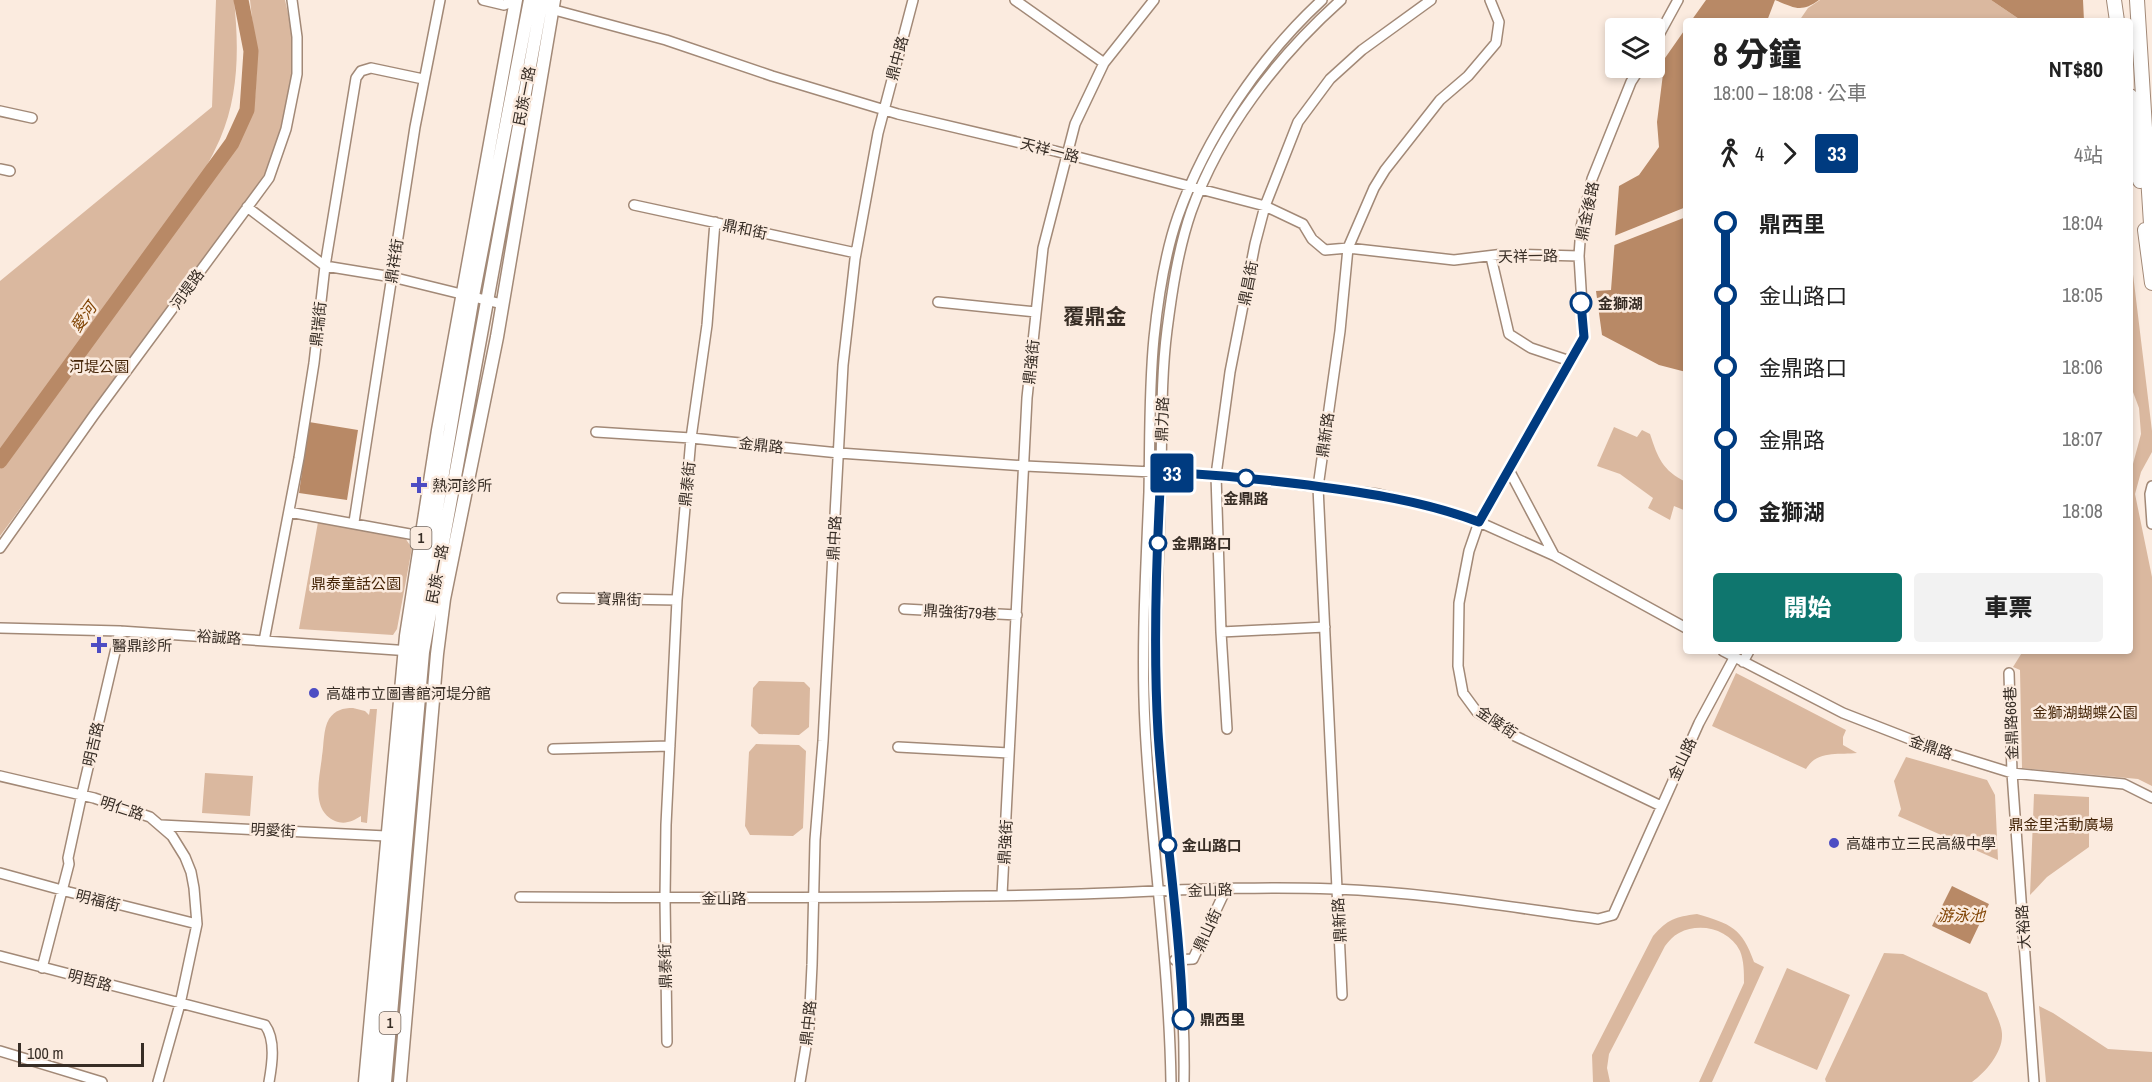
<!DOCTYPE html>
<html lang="zh-TW">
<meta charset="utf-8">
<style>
body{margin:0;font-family:"Archivo Narrow","Noto Sans TC",sans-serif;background:#f2f2f2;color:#222;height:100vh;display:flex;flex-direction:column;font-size:22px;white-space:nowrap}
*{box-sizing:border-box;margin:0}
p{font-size:20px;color:#767676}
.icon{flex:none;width:33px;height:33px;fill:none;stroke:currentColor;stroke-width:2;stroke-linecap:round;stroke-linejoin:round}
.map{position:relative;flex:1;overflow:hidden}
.panel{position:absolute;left:1683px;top:18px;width:450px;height:636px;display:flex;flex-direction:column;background:#fff;border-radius:6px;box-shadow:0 3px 9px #0003}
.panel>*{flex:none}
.badge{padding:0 12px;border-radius:4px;font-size:21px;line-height:39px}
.buttons{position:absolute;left:1605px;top:18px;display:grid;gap:12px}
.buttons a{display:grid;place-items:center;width:60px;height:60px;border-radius:6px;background:#fff;box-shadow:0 3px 9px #0003;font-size:30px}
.scale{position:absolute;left:18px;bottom:15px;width:126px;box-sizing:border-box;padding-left:6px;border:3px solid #372d25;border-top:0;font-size:16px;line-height:21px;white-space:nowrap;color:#372d25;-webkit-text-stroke:4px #fbebdf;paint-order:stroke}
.map>.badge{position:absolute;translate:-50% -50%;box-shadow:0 0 0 3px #fff}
.legs{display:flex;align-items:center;gap:9px;height:66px;padding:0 30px;font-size:20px}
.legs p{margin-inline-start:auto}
.summary{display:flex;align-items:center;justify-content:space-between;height:102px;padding:0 30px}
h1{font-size:33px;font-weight:800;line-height:45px}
.cta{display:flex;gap:12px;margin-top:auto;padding:12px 30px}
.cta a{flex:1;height:69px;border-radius:6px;background:#0f766e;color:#fff;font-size:24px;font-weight:800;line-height:69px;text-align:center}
.cta a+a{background:#f2f2f2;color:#222}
ul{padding:0 30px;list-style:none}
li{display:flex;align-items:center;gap:21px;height:72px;font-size:22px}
li i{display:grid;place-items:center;width:9px;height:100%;margin:0 8px;background:currentColor}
li i::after{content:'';width:15px;height:15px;margin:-8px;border:4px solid;border-radius:50%;background:#fff}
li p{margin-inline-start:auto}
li:first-child i{background:linear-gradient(#0000 50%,currentColor 0)}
li:last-child i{background:linear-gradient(currentColor 50%,#0000 0)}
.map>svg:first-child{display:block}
.green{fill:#dab89f}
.water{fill:#b88966}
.pier{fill:#fbebdf}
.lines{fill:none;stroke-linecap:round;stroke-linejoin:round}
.river{stroke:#b88966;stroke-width:15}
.minor-casing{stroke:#a28977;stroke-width:12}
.major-casing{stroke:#a28977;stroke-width:15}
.highway-casing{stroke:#a28977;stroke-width:16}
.minor{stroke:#fff;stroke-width:9}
.major{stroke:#fff;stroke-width:12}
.highway{stroke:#fff;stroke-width:14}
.line-1-casing{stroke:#fff;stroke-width:14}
.line-1{stroke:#003b80;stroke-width:9}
.stop-1-dot{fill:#fff;stroke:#003b80;stroke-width:3}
.poi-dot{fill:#4d4dc3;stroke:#fbebdf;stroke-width:2}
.labels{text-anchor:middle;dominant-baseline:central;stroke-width:5;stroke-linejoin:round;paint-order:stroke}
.shield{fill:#fbebdf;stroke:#72665d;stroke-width:1.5}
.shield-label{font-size:14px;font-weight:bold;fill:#372d25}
.street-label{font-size:15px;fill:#372d25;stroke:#fbebdf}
.stop-label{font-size:15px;font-weight:bold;fill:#372d25;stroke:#fbebdf;text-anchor:start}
.park-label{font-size:15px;fill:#462608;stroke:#fbebdf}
.poi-label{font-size:15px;fill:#372d25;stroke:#fbebdf;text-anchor:start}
.water-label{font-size:16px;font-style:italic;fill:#804404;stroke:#fbebdf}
.district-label{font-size:21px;font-weight:bold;fill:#372d25;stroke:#fbebdf}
</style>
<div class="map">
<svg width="2152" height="1082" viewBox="0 0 2152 1082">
<rect width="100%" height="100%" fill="#fbebdf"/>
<path class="green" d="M 216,0 L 234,0 C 239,47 239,95 220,139 C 200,185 168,225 139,265 C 93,328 47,391 0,452 L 0,281 L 212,107 Z
M 250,0 L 285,0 C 301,65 289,112 267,173 L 0,536 L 0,469 L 86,348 L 236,147 L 255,97 L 257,62 Z
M 1820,0 L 1991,0 L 2022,21 L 1799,21 L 1808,8 Z
M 2130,205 L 2132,266 L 2152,431 L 2152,452 L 2141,472 L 2135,494 L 2152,577 L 2152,786 L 2138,779 L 2022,768 L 2020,670 L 2013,667 L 2023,651 L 2130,651 L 2130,475 L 2141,434 L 2139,408 L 2130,384 Z
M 1614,427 L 1637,437 L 1642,430 L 1650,434 C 1658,458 1662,470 1686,482 L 1686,511 L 1674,506 L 1670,520 L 1648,508 L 1653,498 L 1620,474 L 1597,466 Z
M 318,522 L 405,538 L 412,548 L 397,629 L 393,635 L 299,629 Z
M 1736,673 L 1846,730 L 1843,737 L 1843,745 L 1857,753 C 1839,755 1817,750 1806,769 L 1712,726 Z
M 759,681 L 804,682 L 810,688 L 809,727 L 799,735 L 759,734 L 751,726 L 753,688 Z
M 353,708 L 365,711 L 369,715 L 370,709 L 377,709 L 367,823 L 361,822 L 361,816 C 353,821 345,825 335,821 C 310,810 320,777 322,756 C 324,745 323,729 329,719 C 335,710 343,708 353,708 Z
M 756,744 L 799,745 L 806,751 L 803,828 L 793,836 L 750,835 L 745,826 L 749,752 Z
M 1906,757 L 1987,780 L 1995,795 L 1998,860 L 1898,816 L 1901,809 L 1894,781 Z
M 205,773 L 253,776 L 250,816 L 202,813 Z
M 2034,794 L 2089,797 L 2089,847 L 2047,877 L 2030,895 Z
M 1697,914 C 1731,924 1742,928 1754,962 L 1764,967 L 1712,1082 L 1699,1082 L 1744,983 C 1744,972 1744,961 1740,951 C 1729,929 1700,922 1679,933 C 1673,936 1669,941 1665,946 L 1609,1054 L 1607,1068 L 1610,1082 L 1593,1082 L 1592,1055 L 1653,936 C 1668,919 1675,917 1697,914 Z
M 1884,953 L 1903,954 L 1987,993 C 1991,1004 2002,1024 2002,1034 C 2003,1052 1986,1072 1972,1082 L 1826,1082 L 1825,1079 Z
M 1787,968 L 1850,995 L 1817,1070 L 1754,1043 Z
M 2039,1006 L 2053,1013 L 2108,1049 L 2152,1052 L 2152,1082 L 2046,1082 Z"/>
<path class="water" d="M 1706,0 L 1819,0 C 1801,13 1795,8 1775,0 L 1767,21 L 1691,21 Z
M 1991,0 L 2083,0 L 2084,21 L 2022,21 Z
M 1686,28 L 1686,372 L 1659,365 L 1602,335 L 1596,291 L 1611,290 L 1619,186 L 1639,175 L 1659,147 L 1657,122 L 1665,58 Z
M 309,422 L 358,430 L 347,500 L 299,493 Z
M 1952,886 L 1989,904 L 1970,944 L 1932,926 Z"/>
<path class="pier" d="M 1686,207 L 1686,217 L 1612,246 L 1614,236 Z"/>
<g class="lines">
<path class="river" d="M 0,461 L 232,143 L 247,110 L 251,51 L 241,0"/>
<g class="minor-casing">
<path id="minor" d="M 483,0 L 504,5 L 516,0
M 1015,0 L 1104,63
M 547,8 L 666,40 L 772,76 L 898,114 L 1055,151 L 1265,206 L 1303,224 L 1312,239 L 1325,250 L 1348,248 L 1454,260 L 1504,254 L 1579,256
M 1654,44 L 1678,0
M 1640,68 L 1631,82 L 1592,179 L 1581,227 L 1579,256 L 1584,337 L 1479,522 L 1469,551 L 1459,603 L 1458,666 L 1463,693 L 1477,712 L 1515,736 L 1661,806
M 0,111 L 32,118
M 0,169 L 10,171
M 634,205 L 856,253
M 247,207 L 325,266 L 392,277 L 502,304
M 1491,257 L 1509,334 L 1531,348 L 1570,361
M 938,302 L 1036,312
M 596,432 L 691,438 L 839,453 L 1025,466 L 1216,475 L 1378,494 L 1432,507 L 1479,522 L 1555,556 L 1686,628
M 1509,470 L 1554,555
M 2152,486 L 2150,494 L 2152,524
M 289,512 L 426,537
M 354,522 L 415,127 L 440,0
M 0,548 L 94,415 L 269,178 L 286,129 L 297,74 L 297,37 L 292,0
M 562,598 L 677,600
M 904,609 L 1017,615
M 0,628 L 120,631 L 411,651
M 1221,632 L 1325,627
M 264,641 L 299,458 L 314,363 L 325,266 L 356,78 L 361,71 L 371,68 L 423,79
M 1723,651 L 1843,713 L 1938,750 L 2012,773 L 2124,784 L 2152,798
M 1743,662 L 1749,651
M 2009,673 L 2012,773 L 2034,1082
M 1227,729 L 1221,632 L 1216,475 L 1230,372 L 1255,244 L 1265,206 L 1298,122 L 1330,79 L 1362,50 L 1431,0
M 898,747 L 1009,753
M 553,749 L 670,746
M 0,776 L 94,798 L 150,817 L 172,836 L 185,857 L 191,872 L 194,888 L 197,924 L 180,1004 L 158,1082
M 161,825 L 386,836
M 0,873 L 69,892 L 197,924
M 1002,895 L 1027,398 L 1043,248 L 1075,124 L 1104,63 L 1154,0
M 520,897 C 694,898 867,898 1041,895 C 1138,893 1236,885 1334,889 C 1422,892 1510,907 1598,919 L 1613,915 L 1699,723 L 1734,658
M 0,956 L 265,1025 C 276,1040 272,1065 269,1082
M 1175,960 L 1193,959 L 1226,889
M 42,968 L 69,864 L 68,858 L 83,789 L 120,631
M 1342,995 L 1318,487 L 1340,331 L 1348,248 L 1374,188 L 1385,170 L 1440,100 L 1468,76 L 1496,43 L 1499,22 L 1490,0
M 667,1042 L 665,898 L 666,825 L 677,600 L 691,438 L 707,325 L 715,222
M 0,1051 L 102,1082
M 800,1082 L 809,1028 L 812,965 L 815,840 L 823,741 L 843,365 L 855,259 L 878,133 L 913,0
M 1171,1082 C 1169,962 1151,844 1145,725 C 1141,647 1146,569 1149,492 C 1150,441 1149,389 1154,338 C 1158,299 1165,253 1178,216 C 1206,137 1261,56 1322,0
M 1184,1082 C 1186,965 1166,851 1158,735 C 1153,647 1159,560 1161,472 C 1162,425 1161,377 1167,330 C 1172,291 1178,250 1191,212 C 1220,131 1277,57 1341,0"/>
</g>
<g class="major-casing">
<path id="major" d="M 365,1082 L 406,636 L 438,430 L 516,0
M 374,1082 L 415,638 L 473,296 L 530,0
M 385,1082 L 423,652 L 542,0
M 400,1082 L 437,654 L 444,599 L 497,337 L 554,0"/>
</g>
<g class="highway-casing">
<path id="highway" d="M 2114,0 L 2117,21
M 2137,0 L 2152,240
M 2130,96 L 2140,181
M 2145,230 L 2152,283"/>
</g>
<use href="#minor" class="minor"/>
<use href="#major" class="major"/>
<use href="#highway" class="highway"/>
</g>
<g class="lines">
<g class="line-1-casing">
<path id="line-1" d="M 1183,1019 C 1180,923 1164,828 1158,732 C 1153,646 1156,559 1161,472 C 1211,474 1259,479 1308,485 C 1367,493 1424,501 1479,522 L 1584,337 L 1581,303"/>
</g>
<use href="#line-1" class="line-1"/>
</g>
<g class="stop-1-dot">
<circle cx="1581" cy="303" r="10"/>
<circle cx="1246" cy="478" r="8"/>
<circle cx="1158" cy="543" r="8"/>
<circle cx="1168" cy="845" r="8"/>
<circle cx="1183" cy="1019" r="10"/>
</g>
<g class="poi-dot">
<path d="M416 476h6v6h6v6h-6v6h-6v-6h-6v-6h6z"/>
<path d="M96 636h6v6h6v6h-6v6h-6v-6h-6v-6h6z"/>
<circle cx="314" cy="693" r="6"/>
<circle cx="1834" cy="843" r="6"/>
</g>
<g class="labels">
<g class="shield">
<rect x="410.5" y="527" width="21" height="22" rx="4.5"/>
<rect x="379.5" y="1012" width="21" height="22" rx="4.5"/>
</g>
<g class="shield-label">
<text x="421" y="538">1</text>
<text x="390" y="1023">1</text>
</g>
<g class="street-label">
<text transform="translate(897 58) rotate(-75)">鼎中路</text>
<text transform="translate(524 96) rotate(-79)">民族一路</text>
<text transform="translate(1050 150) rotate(14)">天祥一路</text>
<text transform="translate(1587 211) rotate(-78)">鼎金後路</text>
<text transform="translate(745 229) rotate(12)">鼎和街</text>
<text transform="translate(1528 256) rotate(-1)">天祥一路</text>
<text transform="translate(394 261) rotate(-81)">鼎祥街</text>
<text transform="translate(1248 283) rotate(-79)">鼎昌街</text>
<text transform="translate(187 289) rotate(-54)">河堤路</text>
<text transform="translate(318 324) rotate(-84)">鼎瑞街</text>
<text transform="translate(1031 362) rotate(-84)">鼎強街</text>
<text transform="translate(1162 419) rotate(-88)">鼎力路</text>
<text transform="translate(1325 435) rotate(-82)">鼎新路</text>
<text transform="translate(761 445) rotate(6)">金鼎路</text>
<text transform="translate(687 484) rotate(-84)">鼎泰街</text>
<text transform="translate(834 538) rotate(-87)">鼎中路</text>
<text transform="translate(437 574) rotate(-79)">民族一路</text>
<text transform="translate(619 599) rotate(1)">寶鼎街</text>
<text transform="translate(960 612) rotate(3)">鼎強街79巷</text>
<text transform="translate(219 637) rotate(4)">裕誠路</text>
<text transform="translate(1497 722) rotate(34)">金陵街</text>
<text transform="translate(2011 723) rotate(-92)">金鼎路66巷</text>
<text transform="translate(93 744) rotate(-77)">明吉路</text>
<text transform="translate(1931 747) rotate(19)">金鼎路</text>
<text transform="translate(1682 759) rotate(-65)">金山路</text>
<text transform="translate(122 808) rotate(18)">明仁路</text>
<text transform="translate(273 830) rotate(3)">明愛街</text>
<text transform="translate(1005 842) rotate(-87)">鼎強街</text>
<text transform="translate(1210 890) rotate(-2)">金山路</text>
<text x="724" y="898">金山路</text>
<text transform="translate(98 900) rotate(14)">明福街</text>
<text transform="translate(1339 920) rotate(-93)">鼎新路</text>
<text transform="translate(2023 927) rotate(-94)">大裕路</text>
<text transform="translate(1207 930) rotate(-65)">鼎山街</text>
<text transform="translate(665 966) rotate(-91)">鼎泰街</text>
<text transform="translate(90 980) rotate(15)">明哲路</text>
<text transform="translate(808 1023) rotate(-84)">鼎中路</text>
</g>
<g class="stop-label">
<text x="1598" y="303">金獅湖</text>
<text x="1246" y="498" text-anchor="middle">金鼎路</text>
<text x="1172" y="543">金鼎路口</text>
<text x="1182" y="845">金山路口</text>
<text x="1200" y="1019">鼎西里</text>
</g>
<g class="park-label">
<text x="99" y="366">河堤公園</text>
<text x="356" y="583">鼎泰童話公園</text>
<text x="2085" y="712">金獅湖蝴蝶公園</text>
<text x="2061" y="824">鼎金里活動廣場</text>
</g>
<g class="poi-label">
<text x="432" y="485">熱河診所</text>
<text x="112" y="645">醫鼎診所</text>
<text x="326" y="693">高雄市立圖書館河堤分館</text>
<text x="1846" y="843">高雄市立三民高級中學</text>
</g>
<g class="water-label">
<text transform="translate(83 317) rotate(-54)">愛河</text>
<text x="1961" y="915">游泳池</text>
</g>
<g class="district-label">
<text x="1095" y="316">覆鼎金</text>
</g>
</g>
</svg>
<div class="buttons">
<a><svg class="icon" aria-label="layers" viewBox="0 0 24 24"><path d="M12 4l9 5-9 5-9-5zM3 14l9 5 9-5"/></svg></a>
</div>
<div class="scale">100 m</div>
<b class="badge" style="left:1172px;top:473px;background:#003b80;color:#fff">33</b>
<section class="panel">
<div class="summary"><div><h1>8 分鐘</h1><p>18:00 – 18:08 · 公車</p></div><b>NT$80</b></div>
<div class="legs"><svg class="icon" aria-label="walk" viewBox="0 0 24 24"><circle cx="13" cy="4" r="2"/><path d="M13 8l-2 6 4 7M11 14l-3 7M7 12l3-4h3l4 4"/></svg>4<svg class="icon" aria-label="forward" viewBox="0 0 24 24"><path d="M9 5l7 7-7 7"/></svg><b class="badge" style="background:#003b80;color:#fff">33</b><p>4站</p></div>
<ul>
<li><i style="color:#003b80"></i><b>鼎西里</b><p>18:04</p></li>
<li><i style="color:#003b80"></i><span>金山路口</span><p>18:05</p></li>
<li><i style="color:#003b80"></i><span>金鼎路口</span><p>18:06</p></li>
<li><i style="color:#003b80"></i><span>金鼎路</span><p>18:07</p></li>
<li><i style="color:#003b80"></i><b>金獅湖</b><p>18:08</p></li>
</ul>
<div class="cta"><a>開始</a><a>車票</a></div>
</section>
</div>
